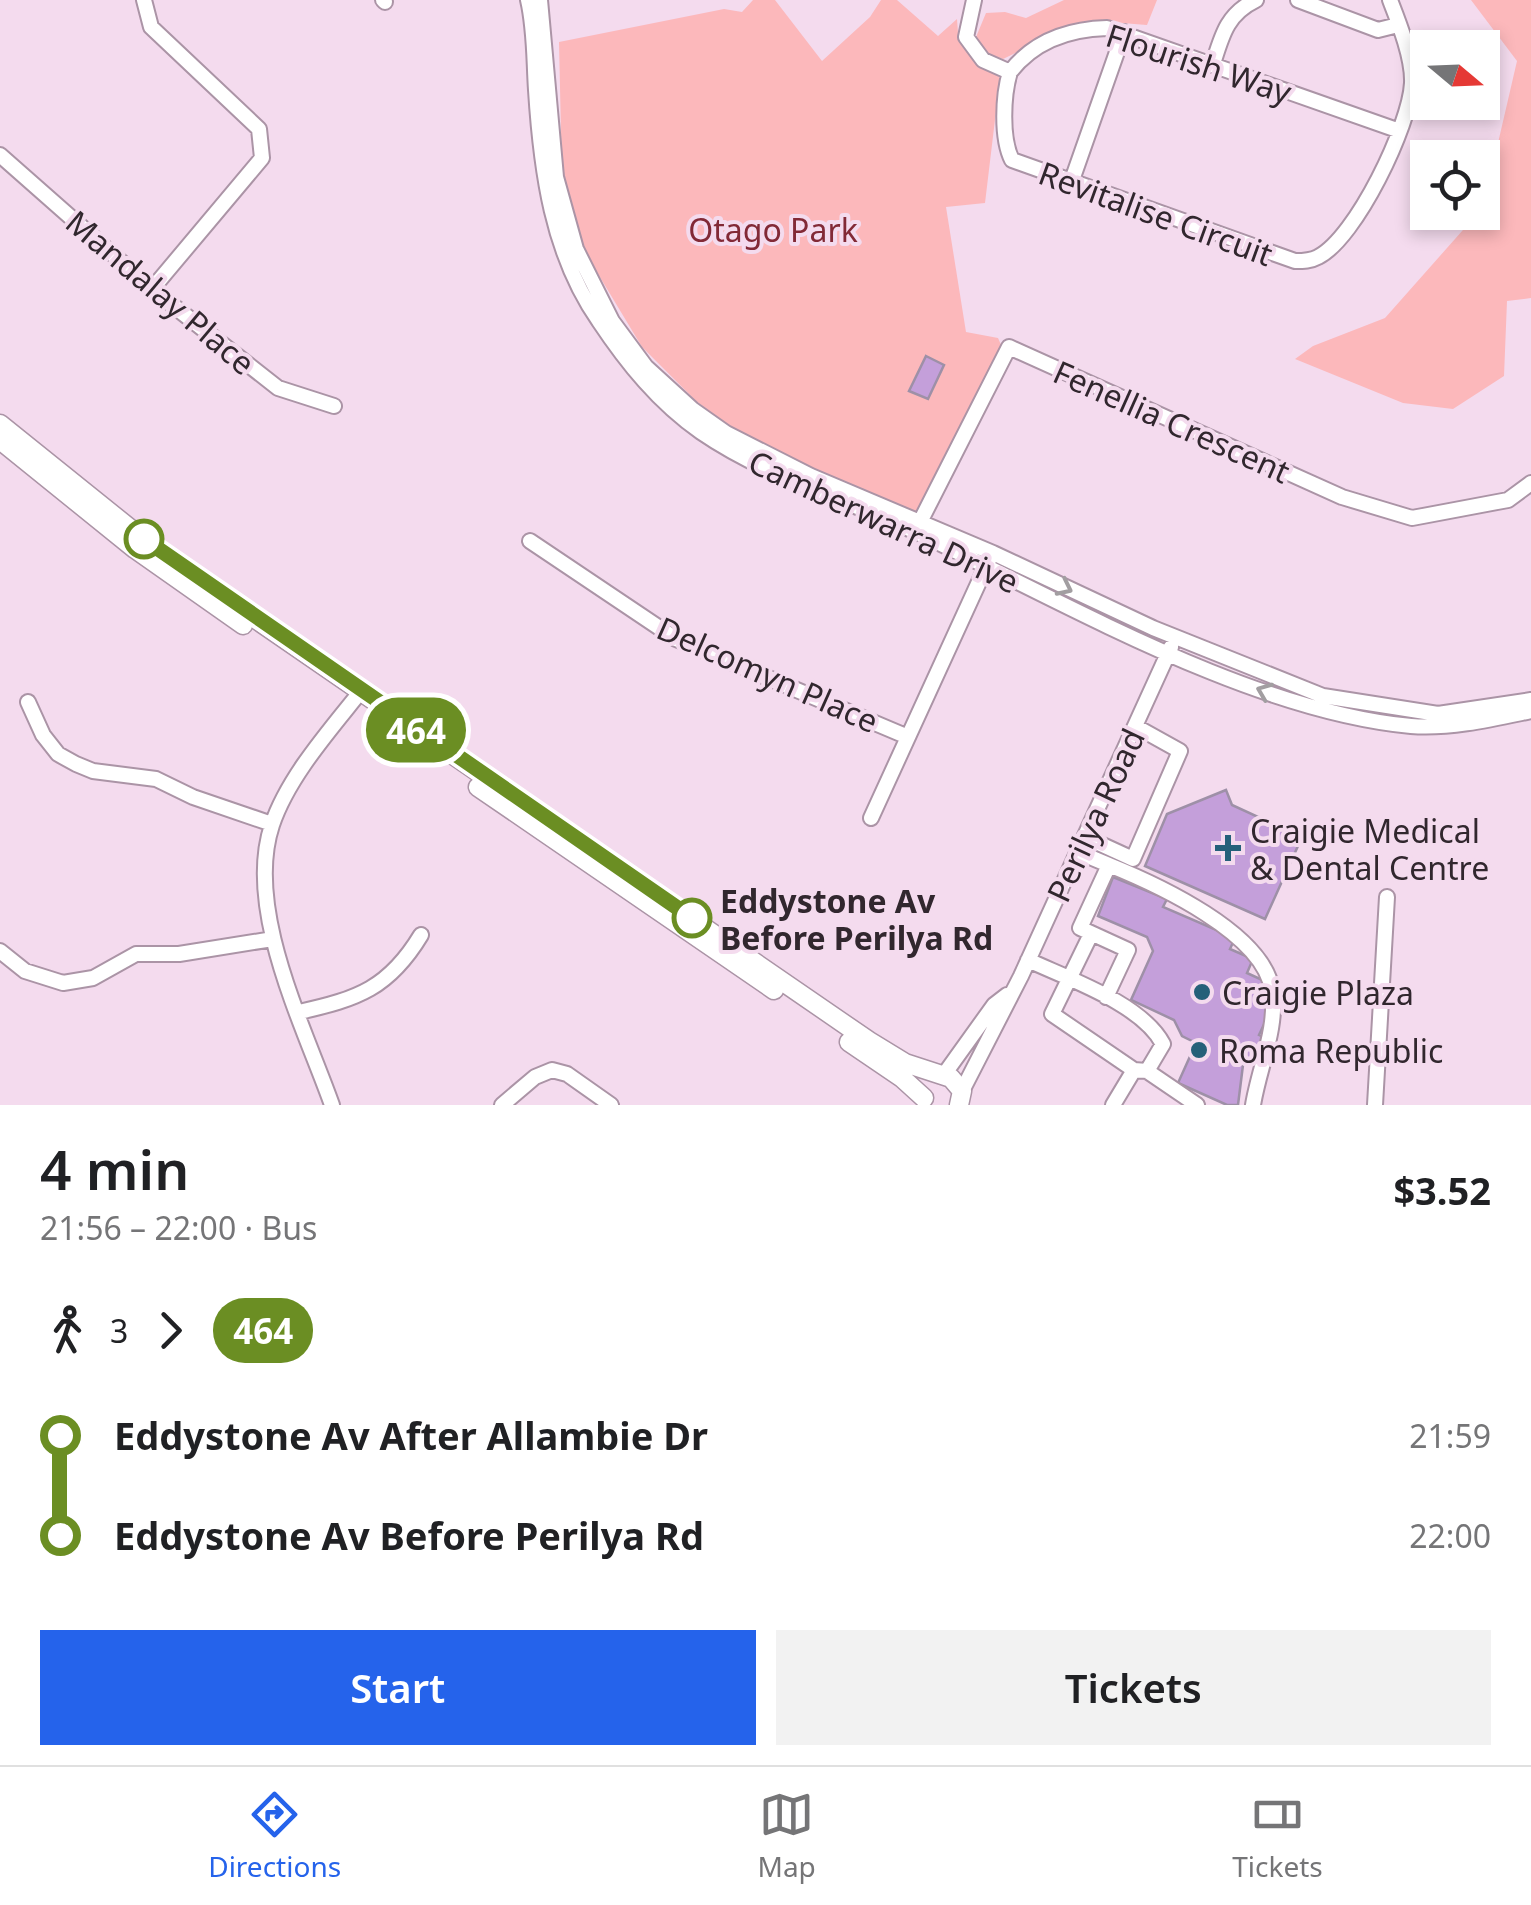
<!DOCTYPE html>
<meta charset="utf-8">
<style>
body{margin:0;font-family:"Noto Sans",sans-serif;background:#f2f2f2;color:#202124;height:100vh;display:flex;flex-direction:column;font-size:38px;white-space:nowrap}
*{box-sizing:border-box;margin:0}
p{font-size:32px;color:#757577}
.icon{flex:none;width:55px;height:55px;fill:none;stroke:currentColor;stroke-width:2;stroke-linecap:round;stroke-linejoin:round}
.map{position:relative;height:1105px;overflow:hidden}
.drawer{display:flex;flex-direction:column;background:#fff;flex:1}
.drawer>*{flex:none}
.badge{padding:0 20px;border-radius:32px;font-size:35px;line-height:65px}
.needle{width:65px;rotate:109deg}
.controls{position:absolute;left:1410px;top:30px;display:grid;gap:20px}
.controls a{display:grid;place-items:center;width:90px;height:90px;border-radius:0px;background:#fff;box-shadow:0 5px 15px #0003;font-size:50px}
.map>.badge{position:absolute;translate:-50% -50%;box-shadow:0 0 0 5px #fff}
.legs{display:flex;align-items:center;gap:15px;height:110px;padding:0 40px;font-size:32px}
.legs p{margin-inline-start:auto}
.headline{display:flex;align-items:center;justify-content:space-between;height:170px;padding:0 40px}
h1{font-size:55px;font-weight:600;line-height:75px}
.action{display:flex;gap:20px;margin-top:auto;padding:20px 40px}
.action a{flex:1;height:115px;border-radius:0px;background:#2563eb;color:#fff;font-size:40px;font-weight:600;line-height:115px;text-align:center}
.action a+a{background:#f2f2f2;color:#202124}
ul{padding:0 40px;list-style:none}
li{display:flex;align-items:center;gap:35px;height:100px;font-size:38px}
li i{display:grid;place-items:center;width:15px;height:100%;margin:0 12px;background:currentColor}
li i::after{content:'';width:25px;height:25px;margin:-12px;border:8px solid;border-radius:50%;background:#fff}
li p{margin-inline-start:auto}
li:first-child i{background:linear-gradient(#0000 50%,currentColor 0)}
li:last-child i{background:linear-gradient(currentColor 50%,#0000 0)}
.tab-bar{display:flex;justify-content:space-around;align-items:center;height:140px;border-top:2px solid #e0e0e0;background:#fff;font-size:28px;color:#757577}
.tab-bar a{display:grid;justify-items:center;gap:5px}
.tab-bar .active{color:#2563eb}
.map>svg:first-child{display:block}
.green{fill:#fcb8bb}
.building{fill:#c49fda;stroke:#9e90a7;stroke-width:2.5}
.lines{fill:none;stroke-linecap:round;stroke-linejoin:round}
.minor-casing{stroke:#ab94a6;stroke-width:18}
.major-casing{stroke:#ab94a6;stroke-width:21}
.minor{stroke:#fff;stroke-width:14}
.major{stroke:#fff;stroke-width:18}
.oneway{stroke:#a29ea1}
.line-1-casing{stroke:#fff;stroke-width:22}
.line-1{stroke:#6b8e23;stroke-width:15}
.stop-1-dot{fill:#fff;stroke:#6b8e23;stroke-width:5}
.poi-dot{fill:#256079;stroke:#f4dbee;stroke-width:4}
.labels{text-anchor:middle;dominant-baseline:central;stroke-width:8;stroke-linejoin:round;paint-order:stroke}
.street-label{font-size:32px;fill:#31272e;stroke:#f4dbee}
.park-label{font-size:32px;fill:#822936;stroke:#f4dbee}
.poi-label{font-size:32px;fill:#31272e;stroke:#f4dbee;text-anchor:start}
.stop-label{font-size:32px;font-weight:bold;fill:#31272e;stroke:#f4dbee;text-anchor:start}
</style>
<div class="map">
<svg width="1531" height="1105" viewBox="0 0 1531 1105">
<rect width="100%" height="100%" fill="#f4dbee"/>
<path class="green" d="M 753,0 L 775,0 L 822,61 L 870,17 L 881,0 L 897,0 L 938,36 L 957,19 L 958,33 L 1000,78 L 985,203 L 946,207 L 966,332 L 998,338 L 1002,347 L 916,517 L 844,491 L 749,440 L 696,401 L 642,347 L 577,239 L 562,179 L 559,42 L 724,9 L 742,12 Z
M 1064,0 L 1157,0 L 1147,25 C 1077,18 1065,29 1003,59 L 988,54 L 976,37 L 986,13 L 1005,12 L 1026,18 Z
M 1471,0 L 1531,0 L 1531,298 L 1507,301 L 1504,376 L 1453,409 L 1403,403 L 1295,359 L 1313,346 L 1385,318 L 1478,213 L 1482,212 L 1517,61 Z"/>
<path class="building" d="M 926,356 L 944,365 L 928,399 L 909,391 Z
M 1226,790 L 1232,805 L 1302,837 L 1265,919 L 1145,866 L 1167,814 Z
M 1113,877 L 1167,899 L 1163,907 L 1235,938 L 1230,949 L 1253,959 L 1247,973 L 1269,983 L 1269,1014 L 1259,1035 L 1267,1039 L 1256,1063 L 1244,1057 L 1238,1105 L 1227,1105 L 1178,1083 L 1196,1043 L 1182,1036 L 1174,1020 L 1131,1000 L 1153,951 L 1147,937 L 1098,916 Z"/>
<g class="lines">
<g class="minor-casing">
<path id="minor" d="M 144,0 L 151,27 L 259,129 L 262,158 L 152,289
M 383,0 L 385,2
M 528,0 C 535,30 534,60 536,90 C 541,170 552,254 599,321 C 627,363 659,403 701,432 C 768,478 847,499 920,534 C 1066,603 1250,711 1411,726 C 1451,729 1493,719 1531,711
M 540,0 L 556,177 L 576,249 L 612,321 L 646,367 L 692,409 L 726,433 L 811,476 L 993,553 L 1153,628 L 1323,696 L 1438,714 L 1531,700
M 974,0 L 966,37 L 983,60 L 1010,72 C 1003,95 1001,138 1012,160 L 1295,261 C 1303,261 1311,261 1318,257 C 1356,238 1410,125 1412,83 C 1413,58 1399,23 1390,0
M 1298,0 L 1378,30 L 1398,25
M 1213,64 C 1222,35 1227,14 1256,0
M 1010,72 C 1034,41 1069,29 1107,28 L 1397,130
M 0,155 L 152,289 L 278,388 L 334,406
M 1071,183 L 1124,32
M 918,526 L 1009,347 L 1342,497 L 1412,518 L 1508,500 L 1531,483
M 530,541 L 676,639 L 908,737
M 28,702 L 43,735 L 58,754 L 76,764 L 93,771 L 156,779 L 193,797 L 272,824
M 871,818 L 989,560
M 1085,837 L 1133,859 L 1180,751 L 1135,726
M 1078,852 L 1109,865 L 1080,928 L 1128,950 L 1106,997
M 1109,865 C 1156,884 1264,933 1272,990 C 1278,1027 1259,1068 1253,1105
M 1091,934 L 1052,1014 L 1134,1070
M 0,951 L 25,971 L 63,983 L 93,978 L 136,954 L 179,954 L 273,939
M 1028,960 C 1069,979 1142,1004 1163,1044 L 1147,1071
M 299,1012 C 358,999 389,988 421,935
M 943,1076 L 994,1005 L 1007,995
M 962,1091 L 1021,976 L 1171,647
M 332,1105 C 304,1026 244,909 272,825 C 288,777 330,730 361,691
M 502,1105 L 535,1077 L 552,1070 L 567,1074 L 611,1105
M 1113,1105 L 1134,1070 L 1147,1071 L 1197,1105
M 1375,1105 L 1387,897"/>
</g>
<g class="major-casing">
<path id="major" d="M 0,424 L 143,539 L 241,609 L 869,1041 L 905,1063 L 951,1078 L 962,1091 L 959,1105
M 0,440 L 135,549 L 243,625
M 478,787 L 774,990
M 849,1042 L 902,1078 L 924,1098"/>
</g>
<use href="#minor" class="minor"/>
<use href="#major" class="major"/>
</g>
<defs><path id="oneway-chevron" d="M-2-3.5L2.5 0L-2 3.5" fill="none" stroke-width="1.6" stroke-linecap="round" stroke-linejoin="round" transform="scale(2.5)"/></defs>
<g class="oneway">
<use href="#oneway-chevron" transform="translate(1065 588) rotate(26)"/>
<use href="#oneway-chevron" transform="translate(1264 691) rotate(-158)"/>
</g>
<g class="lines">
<g class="line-1-casing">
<path id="line-1" d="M 144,539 L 692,918"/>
</g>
<use href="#line-1" class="line-1"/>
</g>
<g class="stop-1-dot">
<circle cx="144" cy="539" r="18"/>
<circle cx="692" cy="918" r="18"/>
</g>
<g class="poi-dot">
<path d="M1223 833h10v10h10v10h-10v10h-10v-10h-10v-10h10z"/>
<circle cx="1202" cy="992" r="10"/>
<circle cx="1199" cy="1050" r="10"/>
</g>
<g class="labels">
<g class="street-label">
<text transform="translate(1199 63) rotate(18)">Flourish Way</text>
<text transform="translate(1156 213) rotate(20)">Revitalise Circuit</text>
<text transform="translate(161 292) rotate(40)">Mandalay Place</text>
<text transform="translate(1172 421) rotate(24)">Fenellia Crescent</text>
<text transform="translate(884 521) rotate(25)">Camberwarra Drive</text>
<text transform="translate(768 674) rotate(24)">Delcomyn Place</text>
<text transform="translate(1095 815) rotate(-65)">Perilya Road</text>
</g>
<g class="park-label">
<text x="773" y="229">Otago Park</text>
</g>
<g class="poi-label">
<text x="1250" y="830">Craigie Medical<tspan x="1250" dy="37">&amp; Dental Centre</tspan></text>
<text x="1222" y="992">Craigie Plaza</text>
<text x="1219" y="1050">Roma Republic</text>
</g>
<g class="stop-label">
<text x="720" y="900">Eddystone Av<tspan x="720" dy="37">Before Perilya Rd</tspan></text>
</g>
</g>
</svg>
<div class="controls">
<a><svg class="needle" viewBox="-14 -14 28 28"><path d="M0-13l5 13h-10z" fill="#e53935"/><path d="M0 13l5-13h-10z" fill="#757577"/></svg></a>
<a><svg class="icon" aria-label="locate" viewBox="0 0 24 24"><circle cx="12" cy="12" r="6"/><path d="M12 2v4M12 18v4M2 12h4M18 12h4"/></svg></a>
</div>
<b class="badge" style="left:416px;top:730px;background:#6b8e23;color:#fff">464</b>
</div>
<section class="drawer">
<div class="headline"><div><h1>4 min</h1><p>21:56 – 22:00 · Bus</p></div><b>$3.52</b></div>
<div class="legs"><svg class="icon" aria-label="walk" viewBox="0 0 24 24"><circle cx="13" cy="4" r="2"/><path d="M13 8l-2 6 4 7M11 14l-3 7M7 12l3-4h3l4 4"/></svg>3<svg class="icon" aria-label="forward" viewBox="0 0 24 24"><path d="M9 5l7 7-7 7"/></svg><b class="badge" style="background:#6b8e23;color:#fff">464</b></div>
<ul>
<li><i style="color:#6b8e23"></i><b>Eddystone Av After Allambie Dr</b><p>21:59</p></li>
<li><i style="color:#6b8e23"></i><b>Eddystone Av Before Perilya Rd</b><p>22:00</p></li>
</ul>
<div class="action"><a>Start</a><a>Tickets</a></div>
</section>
<nav class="tab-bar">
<a class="active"><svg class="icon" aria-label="directions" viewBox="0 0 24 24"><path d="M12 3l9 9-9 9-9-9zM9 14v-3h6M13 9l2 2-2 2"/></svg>Directions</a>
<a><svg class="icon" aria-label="map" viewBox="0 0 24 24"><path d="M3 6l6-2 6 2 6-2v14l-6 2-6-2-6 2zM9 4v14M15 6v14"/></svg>Map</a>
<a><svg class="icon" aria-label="tickets" viewBox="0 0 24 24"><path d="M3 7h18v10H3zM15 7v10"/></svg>Tickets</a>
</nav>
